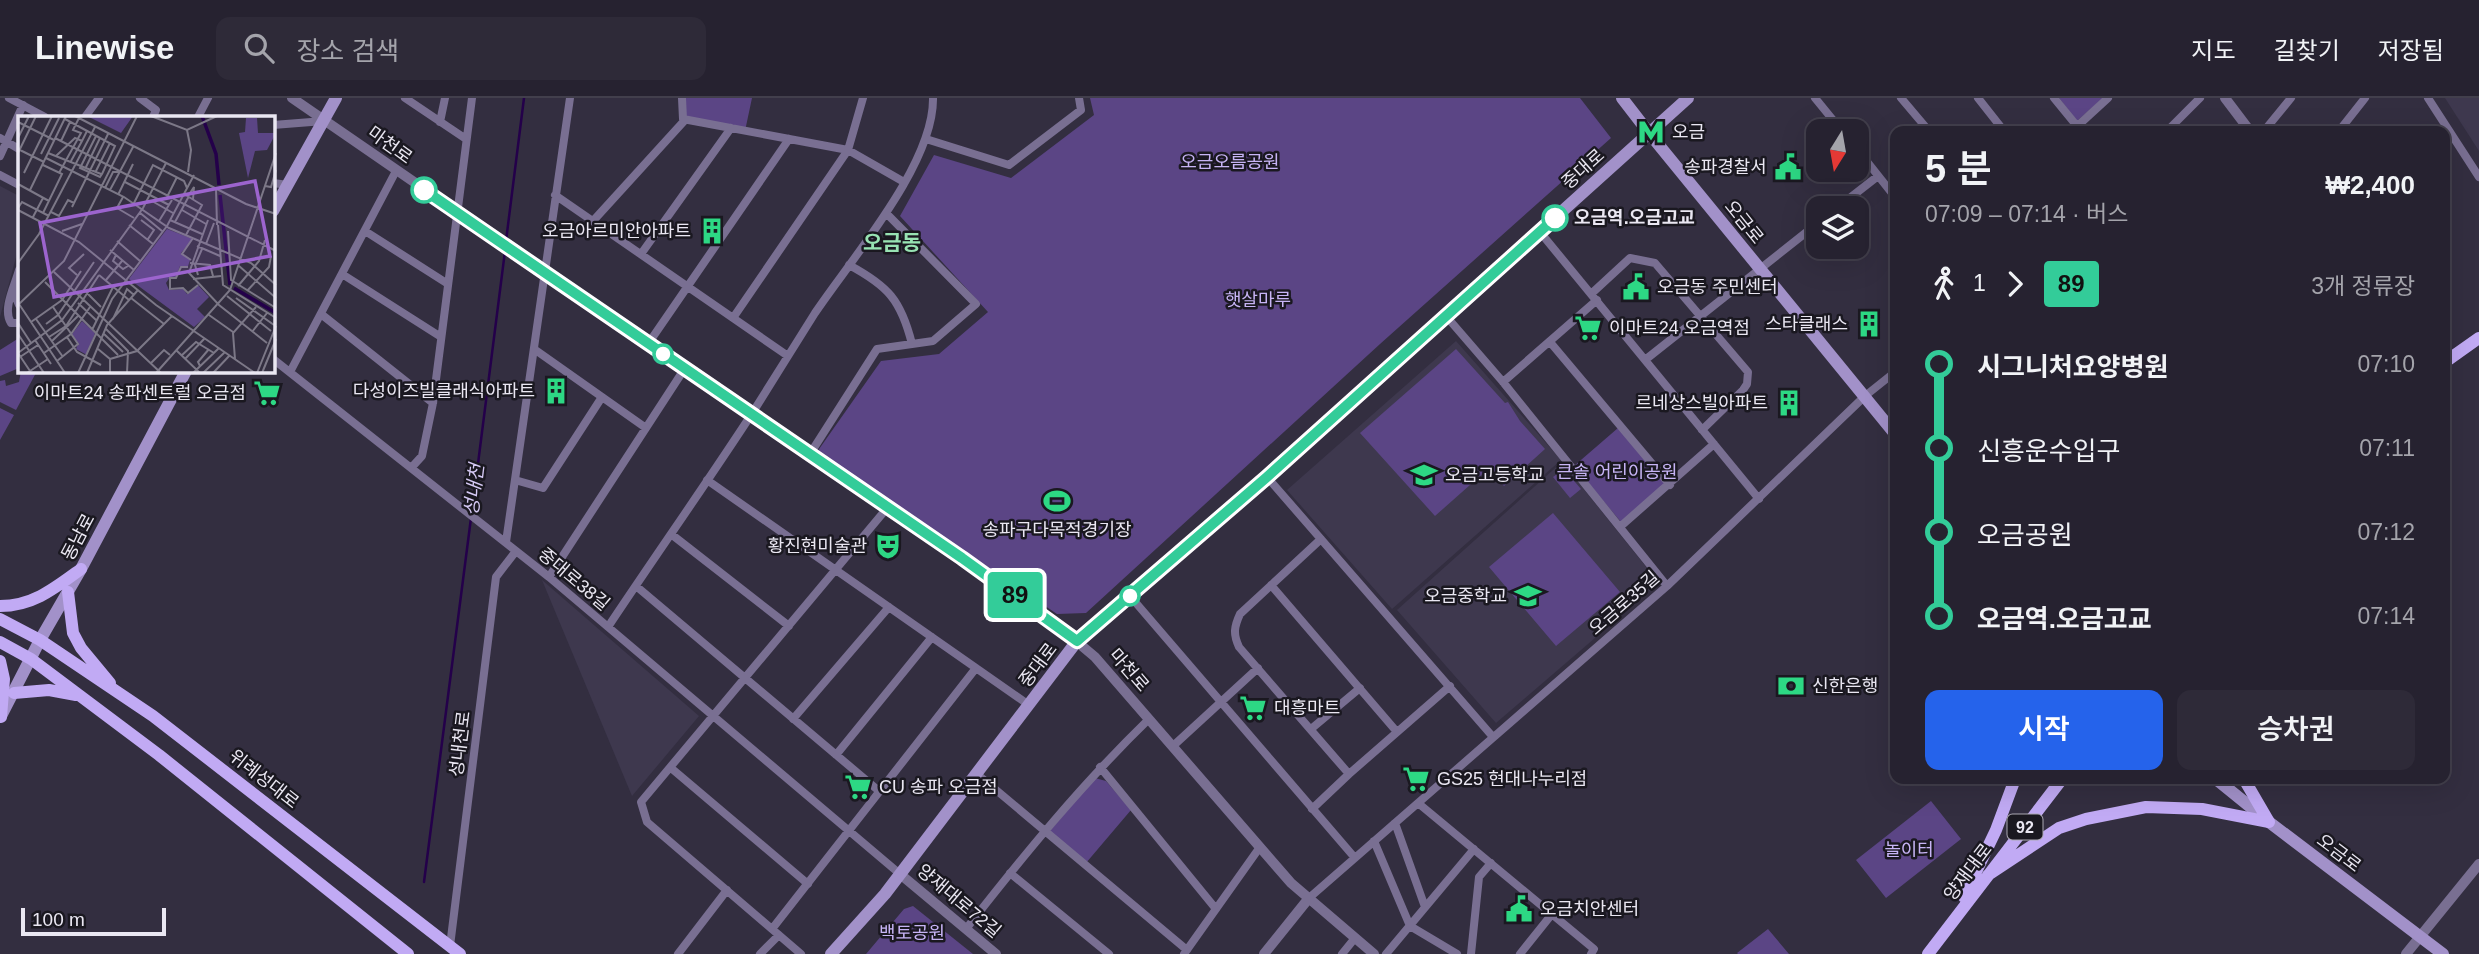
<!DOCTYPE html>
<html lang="ko">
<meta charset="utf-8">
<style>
body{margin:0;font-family:Helvetica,"Noto Sans KR",sans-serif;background:#2e2a38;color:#f1f3f6;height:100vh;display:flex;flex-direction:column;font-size:26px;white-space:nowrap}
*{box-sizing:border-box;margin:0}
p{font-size:23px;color:#a4a4ab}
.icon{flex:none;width:38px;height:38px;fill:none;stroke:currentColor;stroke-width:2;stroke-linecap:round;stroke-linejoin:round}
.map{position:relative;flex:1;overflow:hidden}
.drawer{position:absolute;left:1890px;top:28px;width:560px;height:658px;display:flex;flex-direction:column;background:#262230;border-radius:14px;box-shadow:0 7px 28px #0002,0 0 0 2px #423f4c}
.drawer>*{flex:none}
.badge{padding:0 14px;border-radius:5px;font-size:24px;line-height:46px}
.needle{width:46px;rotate:191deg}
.tools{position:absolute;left:1806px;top:21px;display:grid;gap:14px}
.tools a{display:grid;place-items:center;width:63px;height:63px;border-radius:14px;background:#262230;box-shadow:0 7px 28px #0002,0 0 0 2px #423f4c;font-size:35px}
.scale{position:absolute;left:21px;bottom:18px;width:145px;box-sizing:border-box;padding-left:7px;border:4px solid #eae7f2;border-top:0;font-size:19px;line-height:24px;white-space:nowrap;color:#eae7f2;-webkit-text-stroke:5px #1a1820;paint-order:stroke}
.map>.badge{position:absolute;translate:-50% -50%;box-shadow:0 0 0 4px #fff}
.legs{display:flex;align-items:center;gap:10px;height:77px;padding:0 35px;font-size:23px}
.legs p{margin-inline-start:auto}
.overview{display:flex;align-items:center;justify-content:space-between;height:119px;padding:0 35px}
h1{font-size:38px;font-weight:600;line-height:52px}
.primary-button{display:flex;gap:14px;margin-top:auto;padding:14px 35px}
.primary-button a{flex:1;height:80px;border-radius:14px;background:#2563eb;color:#fff;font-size:28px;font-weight:600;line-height:80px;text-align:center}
.primary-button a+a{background:#2e2a38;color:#f1f3f6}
ul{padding:0 35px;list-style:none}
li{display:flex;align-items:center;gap:24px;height:84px;font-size:26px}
li i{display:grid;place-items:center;width:10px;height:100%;margin:0 9px;background:currentColor}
li i::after{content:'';width:18px;height:18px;margin:-9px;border:5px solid;border-radius:50%;background:#262230}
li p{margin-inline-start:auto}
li:first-child i{background:linear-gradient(#0000 50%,currentColor 0)}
li:last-child i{background:linear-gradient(currentColor 50%,#0000 0)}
header{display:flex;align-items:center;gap:42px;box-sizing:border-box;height:98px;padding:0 35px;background:#262230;border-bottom:2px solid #423f4c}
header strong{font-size:33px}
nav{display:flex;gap:38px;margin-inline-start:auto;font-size:24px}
.search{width:490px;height:63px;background:#2e2a38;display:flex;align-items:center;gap:18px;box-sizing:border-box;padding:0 24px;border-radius:14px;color:#a4a4ab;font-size:26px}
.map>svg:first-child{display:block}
.built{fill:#3e384e}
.green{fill:#5b4585}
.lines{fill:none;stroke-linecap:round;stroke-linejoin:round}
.stream{stroke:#24004a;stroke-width:2.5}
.minor{stroke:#796f92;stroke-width:8}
.tertiary{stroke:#796f92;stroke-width:10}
.secondary{stroke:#a291c9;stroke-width:12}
.primary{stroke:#c1aaf4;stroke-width:12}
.line-1-casing{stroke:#fff;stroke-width:16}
.line-1{stroke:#3c9;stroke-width:10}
.stop-1-dot{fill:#fff;stroke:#3c9;stroke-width:3.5}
.labels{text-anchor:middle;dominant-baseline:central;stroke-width:5;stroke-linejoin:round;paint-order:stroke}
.shield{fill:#1a1820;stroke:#aca9b3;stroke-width:2}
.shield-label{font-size:16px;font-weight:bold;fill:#eae7f2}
.poi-label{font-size:18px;fill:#eae7f2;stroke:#1a1820;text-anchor:start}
.street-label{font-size:18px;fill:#eae7f2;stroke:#1a1820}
.park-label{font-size:18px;fill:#c7b4f5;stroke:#1a1820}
.stop-label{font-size:18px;font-weight:bold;fill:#eae7f2;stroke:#1a1820;text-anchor:start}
.water-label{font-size:19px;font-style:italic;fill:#d5c9f4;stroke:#1a1820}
.quarter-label{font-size:21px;font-weight:bold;fill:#98e3b3;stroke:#1a1820}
.inset-river{fill:none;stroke:#24004a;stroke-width:3.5}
.inset-road{fill:none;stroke:#7c7887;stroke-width:2}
.view{fill:#9c64ce;fill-opacity:0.15;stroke:#9c64ce;stroke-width:3.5}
.inset-edge{fill:none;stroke:#eae7f2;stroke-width:3.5}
</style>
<header>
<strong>Linewise</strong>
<div class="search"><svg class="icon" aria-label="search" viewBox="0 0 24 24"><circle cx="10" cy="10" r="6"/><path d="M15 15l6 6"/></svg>장소 검색</div>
<nav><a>지도</a><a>길찾기</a><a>저장됨</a></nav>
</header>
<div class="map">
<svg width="2479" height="856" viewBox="0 0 2479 856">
<rect width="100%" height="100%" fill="#332e40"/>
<path class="built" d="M 2445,0 L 2479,0 L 2479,53 Z
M 0,88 L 19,98 L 19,148 L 0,219 Z
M 1456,243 L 1561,362 L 1392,511 L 1287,392 Z
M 1562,364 L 1659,485 L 1496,625 L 1397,512 Z
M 542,482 L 699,618 L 632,698 Z"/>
<path class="green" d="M 682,0 L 752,0 L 745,33 L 683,21 Z
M 1090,0 L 1580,0 L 1611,40 L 1380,246 L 1086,515 L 1057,516 L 817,354 L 881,263 L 939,256 L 988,214 L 900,118 L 934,57 L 1011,80 L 1094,17 Z
M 2059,0 L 2103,0 L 2077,23 Z
M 19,240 L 19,270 L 0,278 L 0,252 Z
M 1456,251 L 1505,305 L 1508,304 L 1520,323 L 1545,351 L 1504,388 L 1488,371 L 1435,418 L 1360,335 Z
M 21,273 L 37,273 L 16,312 L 0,304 L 0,283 L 5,282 L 6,288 L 19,284 Z
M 0,310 L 14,317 L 0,342 Z
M 1618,330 L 1666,385 L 1621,424 L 1574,368 Z
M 1564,371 L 1581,391 L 1570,400 L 1553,379 Z
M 1553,415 L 1620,494 L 1556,548 L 1489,469 Z
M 1095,680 L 1106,683 L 1131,712 L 1086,765 L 1049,734 Z
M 1931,703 L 1961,741 L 1886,800 L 1856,762 Z
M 913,808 L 973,856 L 866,856 L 904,811 Z
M 1768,831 L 1789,856 L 1738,856 L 1737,855 Z"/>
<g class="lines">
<path class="stream" d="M 506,143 L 524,0
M 472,413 L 505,153
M 424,784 L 471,420"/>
<path class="minor" d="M 9,0 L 45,19
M 140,0 L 156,12 L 153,19
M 405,0 L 466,41
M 682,0 L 683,21 L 848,52 L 904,84
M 1815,0 L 1842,33
M 1901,0 L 1929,33
M 1978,0 L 2004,33
M 2054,0 L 2081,33
M 2428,0 L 2479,79
M 85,19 L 99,0
M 198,19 L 208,0
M 440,24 L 445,0
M 273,27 L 324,23
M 2072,33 L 2108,0
M 2167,33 L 2200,0
M 2264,33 L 2291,0
M 2339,33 L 2365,0
M 0,40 L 19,51
M 926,41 L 1009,67 L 1081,12 L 1079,0
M 1857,51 L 1895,99
M 0,58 L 23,7
M 0,77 L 19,87
M 273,85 L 288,87
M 555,97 L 788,258
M 1837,110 L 1878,78
M 593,123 L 685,22
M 365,133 L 448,186
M 1540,134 L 1759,401
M 641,156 L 731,30
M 849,167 C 888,188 901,202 912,246
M 19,172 C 15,187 2,211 11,225 L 19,225
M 342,176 L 441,239
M 17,191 L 16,200 L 19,207
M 1591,196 L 1630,160 L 1655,165 L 1748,274 L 1747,286 L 1743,292 L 1702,332
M 321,216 L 433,305
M 1446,218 L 1503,284 L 1667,488
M 733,220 L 848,52 L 863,0
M 1550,244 L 1670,387
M 648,246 L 789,41
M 534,251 L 646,330
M 273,261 L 549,479 L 900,776
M 1645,262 L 1818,125
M 290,274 L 396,73
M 1503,284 L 1597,202
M 810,356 L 877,251 L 933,243 L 976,206 L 886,115
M 412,369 L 422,358 L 433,305 L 472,0
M 1267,379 L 1493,639
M 515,382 L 543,390 L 602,299
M 707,382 L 1029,607
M 1621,428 L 1714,346
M 671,436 L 789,528
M 1321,441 L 1240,516 C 1234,529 1233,536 1239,549 L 1349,676
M 506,444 L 570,0
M 549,479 L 685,270
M 1271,487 L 1397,634
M 636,488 L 879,693
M 1130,498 L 1355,760
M 608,529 C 656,457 706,386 753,314 C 774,281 794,248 815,215 C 852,160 934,66 933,0
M 793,621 L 889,509
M 1311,631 L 1360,590
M 1173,648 L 1258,570
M 836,657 L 932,539
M 1100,669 L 1216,811
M 671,670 L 808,786
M 977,676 L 1187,852
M 1418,705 L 1594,851 L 1591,856
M 1312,711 L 1349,676 L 1450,588
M 1395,725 L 1425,809
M 1374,743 L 1410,828 L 1457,856
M 1010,775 L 1109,856
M 1309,800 L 1667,488 L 1865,298 L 1895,274
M 772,831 L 976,570
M 966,831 C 1023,758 1082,686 1149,621
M 450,848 L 496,479 L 516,453
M 678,856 L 727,792
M 760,856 L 779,837
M 801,856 L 647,724 L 641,704 L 888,409
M 1184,856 L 1260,749
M 1342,856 L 1355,840
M 1386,856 L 1474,751
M 1471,856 L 1479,779 L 1491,765
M 1520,856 L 1552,816"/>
<path class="tertiary" d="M 292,0 L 1057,527 L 1095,559 L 1291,785 L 1374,856
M 2225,0 L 2250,33
M 900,776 L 996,856
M 1264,856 L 1309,800
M 2406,856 L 2479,766"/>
<path class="secondary" d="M 1622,0 L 1649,35 L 1895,336
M 273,113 L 336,0
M 1,618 L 40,542 L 81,471 L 186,273
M 2216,681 L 2269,724 L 2443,856
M 831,856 L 885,796 L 1077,543 L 1259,386 L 1688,0"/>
<path class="primary" d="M 2445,264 L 2479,240
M 68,494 L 73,535 L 81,550 L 110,585
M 0,508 C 33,508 55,490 81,471
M 0,521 L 40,542 L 153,618 L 460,856
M 0,544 L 31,561 L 159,657 L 408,856
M 0,563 L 4,581 L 1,619
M 14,595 L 49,592 L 76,597
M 2244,681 L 2269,724
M 1988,777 L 2059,730 L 2086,721 L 2146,709 L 2202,711 L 2269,724
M 1964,799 L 1996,732 L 2015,681
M 1928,856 L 2062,681"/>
</g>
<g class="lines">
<g class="line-1-casing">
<path id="line-1" d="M 424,92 L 962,460 L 1077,543 L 1267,379 L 1555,120"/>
</g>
<use href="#line-1" class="line-1"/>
</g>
<defs>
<g id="metro-bare" transform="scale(2.1)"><path d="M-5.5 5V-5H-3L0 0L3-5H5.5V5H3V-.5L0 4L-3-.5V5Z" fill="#2dd884" stroke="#1a1820" stroke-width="2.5" paint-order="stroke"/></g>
<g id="civic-bare" transform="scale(2.1)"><path d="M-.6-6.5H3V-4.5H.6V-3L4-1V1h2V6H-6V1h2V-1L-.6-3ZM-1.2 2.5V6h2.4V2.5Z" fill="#2dd884" stroke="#1a1820" stroke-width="2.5" paint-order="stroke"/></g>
<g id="building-bare" transform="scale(2.1)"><path d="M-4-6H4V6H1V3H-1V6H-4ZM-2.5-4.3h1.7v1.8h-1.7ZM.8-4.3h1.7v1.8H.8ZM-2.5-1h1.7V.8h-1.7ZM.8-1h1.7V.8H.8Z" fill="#2dd884" stroke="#1a1820" stroke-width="2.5" paint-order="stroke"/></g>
<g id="supermarket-bare" transform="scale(2.1)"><path d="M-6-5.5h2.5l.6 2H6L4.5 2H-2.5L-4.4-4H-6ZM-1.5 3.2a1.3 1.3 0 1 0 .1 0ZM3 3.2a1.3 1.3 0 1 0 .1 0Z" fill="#2dd884" stroke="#1a1820" stroke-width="2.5" paint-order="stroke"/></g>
<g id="school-bare" transform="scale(2.1)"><path d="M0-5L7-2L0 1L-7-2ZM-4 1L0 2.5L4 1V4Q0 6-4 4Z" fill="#2dd884" stroke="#1a1820" stroke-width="2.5" paint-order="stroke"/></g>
<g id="stadium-bare" transform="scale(2.1)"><path d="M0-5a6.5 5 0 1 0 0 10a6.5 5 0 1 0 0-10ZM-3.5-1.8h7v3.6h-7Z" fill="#2dd884" stroke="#1a1820" stroke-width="2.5" paint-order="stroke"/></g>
<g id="theatre-bare" transform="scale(2.1)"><path d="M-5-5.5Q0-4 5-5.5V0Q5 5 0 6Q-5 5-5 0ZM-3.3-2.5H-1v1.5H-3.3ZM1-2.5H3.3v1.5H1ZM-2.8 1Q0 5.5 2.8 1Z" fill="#2dd884" stroke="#1a1820" stroke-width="2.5" paint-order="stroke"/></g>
<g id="bank-bare" transform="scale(2.1)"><path d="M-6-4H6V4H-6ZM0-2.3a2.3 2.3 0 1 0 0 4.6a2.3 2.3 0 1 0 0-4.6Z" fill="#2dd884" stroke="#1a1820" stroke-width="2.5" paint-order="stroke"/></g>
</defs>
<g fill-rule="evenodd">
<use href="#metro-bare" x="1651" y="34"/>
<use href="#civic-bare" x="1788" y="69"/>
<use href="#building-bare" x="712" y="133"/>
<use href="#civic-bare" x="1636" y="189"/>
<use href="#building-bare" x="1869" y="226"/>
<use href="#supermarket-bare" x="1588" y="230"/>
<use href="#building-bare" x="556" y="293"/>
<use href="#supermarket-bare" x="267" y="295"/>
<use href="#building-bare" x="1789" y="305"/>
<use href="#school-bare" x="1424" y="377"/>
<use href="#stadium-bare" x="1057" y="403"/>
<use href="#theatre-bare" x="888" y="448"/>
<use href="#school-bare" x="1528" y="498"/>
<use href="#bank-bare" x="1791" y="588"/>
<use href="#supermarket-bare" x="1253" y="610"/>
<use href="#supermarket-bare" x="1416" y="681"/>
<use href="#supermarket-bare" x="858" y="689"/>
<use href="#civic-bare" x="1519" y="811"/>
</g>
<g class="stop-1-dot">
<circle cx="424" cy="92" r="12"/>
<circle cx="1555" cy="120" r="12"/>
<circle cx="663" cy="256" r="9"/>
<circle cx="1130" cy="498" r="9"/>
</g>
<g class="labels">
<rect class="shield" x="2007.5" y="716.5" width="35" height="25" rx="5"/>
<g class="shield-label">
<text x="2025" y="729">92</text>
</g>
<g class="poi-label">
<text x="1672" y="34">오금</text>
<text x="1767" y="69" text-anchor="end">송파경찰서</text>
<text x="691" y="133" text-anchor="end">오금아르미안아파트</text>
<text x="1657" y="189">오금동 주민센터</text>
<text x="1848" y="226" text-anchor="end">스타클래스</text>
<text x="1609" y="230">이마트24 오금역점</text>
<text x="535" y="293" text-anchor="end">다성이즈빌클래식아파트</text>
<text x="246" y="295" text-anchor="end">이마트24 송파센트럴 오금점</text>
<text x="1768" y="305" text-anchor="end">르네상스빌아파트</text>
<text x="1445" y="377">오금고등학교</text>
<text x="1057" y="432" text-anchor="middle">송파구다목적경기장</text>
<text x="867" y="448" text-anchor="end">황진현미술관</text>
<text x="1507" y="498" text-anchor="end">오금중학교</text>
<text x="1812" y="588">신한은행</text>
<text x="1274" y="610">대흥마트</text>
<text x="1437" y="681">GS25 현대나누리점</text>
<text x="879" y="689">CU 송파 오금점</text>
<text x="1540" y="811">오금치안센터</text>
</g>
<g class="street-label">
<text transform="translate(390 47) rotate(36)">마천로</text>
<text transform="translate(1583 71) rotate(-42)">중대로</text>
<text transform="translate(1744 124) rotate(51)">오금로</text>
<text transform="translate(78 439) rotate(-62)">동남로</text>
<text transform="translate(574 481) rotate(40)">중대로38길</text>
<text transform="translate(1624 505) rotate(-41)">오금로35길</text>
<text transform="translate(1038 567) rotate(-53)">중대로</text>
<text transform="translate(1129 572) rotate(49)">마천로</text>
<text transform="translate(460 646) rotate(-83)">성내천로</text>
<text transform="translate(264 681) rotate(38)">위례성대로</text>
<text transform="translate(2339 755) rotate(37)">오금로</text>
<text transform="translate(1968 774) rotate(-53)">양재대로</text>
<text transform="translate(959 803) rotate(40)">양재대로72길</text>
</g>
<g class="park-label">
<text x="1230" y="64">오금오름공원</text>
<text x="1258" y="202">햇살마루</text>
<text x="1617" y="374">큰솔 어린이공원</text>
<text x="1909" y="752">놀이터</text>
<text x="912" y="835">백토공원</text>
</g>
<g class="stop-label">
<text x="1574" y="120">오금역.오금고교</text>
</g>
<g class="water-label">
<text transform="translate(474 392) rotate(-83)">성내천</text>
</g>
<g class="quarter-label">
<text x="892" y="144">오금동</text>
</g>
</g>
<g transform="translate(18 18)">
<rect width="257" height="257" fill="#332e40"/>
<path d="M 69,0 L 115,0 L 103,17 ZM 228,2 L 239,2 L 240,17 L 258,17 L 249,34 L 237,35 L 230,62 L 221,17 L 227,16 ZM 149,113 L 175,123 L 163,137 L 172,144 L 170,150 L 162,150 L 158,161 L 152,161 L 148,167 L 151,174 L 165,173 L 169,178 L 180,169 L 191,181 L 179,193 L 187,201 L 176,211 L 111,163 ZM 64,205 L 77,217 L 69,239 L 58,233 L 60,228 L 54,218 Z" fill="#5b4585"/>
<path class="inset-river" d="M 184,0 L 198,38 L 201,69M 202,79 L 212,169M 216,172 L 258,197"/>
<path class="inset-road" d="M 57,0 L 228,88 L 258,98M 133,0 L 169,14 L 199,0M 47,3 L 97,30 L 84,58M 0,6 L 36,24M 169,14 L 173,34 L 170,56M 78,20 L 62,52 L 82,61 L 84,58M 0,22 L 11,0M 37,22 L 258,135M 43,25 L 52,6M 2,34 L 26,46M 0,37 L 18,0M 30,37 L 83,58M 23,38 L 41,2M 38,40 L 57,22 L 64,25 L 69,15M 28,42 L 106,81 L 151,112 L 233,147 L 258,169M 53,45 L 64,25M 68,51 L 82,22M 78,55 L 92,27M 6,57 L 34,0M 41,57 L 63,17 L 55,14 L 61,2M 107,66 L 151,89M 0,68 L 31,85M 247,70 L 253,71 L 258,54M 87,72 L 95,56 L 101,56M 198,73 L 199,109M 12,74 L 48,0M 92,74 L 115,31M 166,78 L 184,89 L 168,119M 100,79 L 115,48M 170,80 L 176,71 L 175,83M 105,81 L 99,92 L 116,102M 149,81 L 159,61M 134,85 L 155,97M 116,87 L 135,49 L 166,65 L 169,72M 54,91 L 90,18M 0,92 L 4,86 L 31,100M 0,94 L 61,126 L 138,189 L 237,257M 164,94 L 188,108M 33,96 L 41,100 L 50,84 L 56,87M 121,96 L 144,115M 25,97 L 44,58 L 25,49M 15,101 L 25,82M 123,104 L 136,114 L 130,123M 152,104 L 184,118M 190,104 L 171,157 L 201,189 L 249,227M 141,105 L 154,84M 157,106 L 171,80M 111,109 L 135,128M 200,109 L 205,169 L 258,202M 44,115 L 64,108M 210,115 L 213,164 L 258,192M 99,125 L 122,145M 188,128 L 196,107M 179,130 L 202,140M 92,134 L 116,154M 98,139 L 95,145 L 105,153 L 110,150M 173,144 L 164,138 L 175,122M 0,147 L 21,118 L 77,11M 172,147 L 192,149 L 195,160M 221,150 L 258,182M 170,151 L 163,151 L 158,162 L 152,162 L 152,173 L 165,172 L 170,177 L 180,169M 36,156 L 143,257M 59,159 L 51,152 L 66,138M 81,159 L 111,184M 180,159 L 177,149 L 184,133M 175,163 L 203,160M 88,164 L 104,145M 27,166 L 100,239M 220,170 L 241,145 L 247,124M 229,175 L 251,151 L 253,140M 68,176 L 83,191M 209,180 L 253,215M 113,182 L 146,208M 218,182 L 256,209M 60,187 L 78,204M 1,188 L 47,257M 0,189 L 46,145 L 119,0M 35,191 L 60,228 L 39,245M 191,199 L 215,216M 18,203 L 45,241M 95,203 L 109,173 L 116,179M 13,206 L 44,184 L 63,155M 0,207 L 13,227M 28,208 L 40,199 L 76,146M 88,213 L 110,235 L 109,257M 74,214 L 95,171M 234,216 L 249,197M 0,218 L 26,257M 86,218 L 105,236M 31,221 L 48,210 L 81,159M 49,221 L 59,236 L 83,249M 17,224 L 33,248M 34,225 L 60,200M 80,233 L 92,243 L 92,257M 158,234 L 182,257M 0,237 L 44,204 L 125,92 L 148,47M 0,237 L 12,255M 26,237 L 53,218 L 72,191M 163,240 L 178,226 L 196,237M 2,241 L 20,229M 92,243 L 119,235 L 154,200M 167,243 L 187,222M 217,243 L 215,217 L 238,191M 133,247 L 146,234 L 152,239M 182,250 L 180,246 L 191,233M 9,257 L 30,243M 60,257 L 94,183 L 149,110 L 176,59M 69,257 L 89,209 L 120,174M 138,257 L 212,174 L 258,37M 175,257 L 201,232M 185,257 L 207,236M 195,257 L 212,239M 239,257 L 258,210M 244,257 L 258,223"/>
<path class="view" d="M 237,65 L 252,140 L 36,181 L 22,107 Z"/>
<rect width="257" height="257" class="inset-edge"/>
</g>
</svg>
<div class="tools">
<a><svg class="needle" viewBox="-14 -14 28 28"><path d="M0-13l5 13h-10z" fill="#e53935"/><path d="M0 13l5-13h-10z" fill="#a4a4ab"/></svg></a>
<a><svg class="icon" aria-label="layers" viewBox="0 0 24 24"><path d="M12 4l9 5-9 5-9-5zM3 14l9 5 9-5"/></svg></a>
</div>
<div class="scale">100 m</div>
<b class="badge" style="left:1015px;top:497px;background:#3c9;color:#111">89</b>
<section class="drawer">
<div class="overview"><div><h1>5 분</h1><p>07:09 – 07:14 · 버스</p></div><b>₩2,400</b></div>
<div class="legs"><svg class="icon" aria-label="walk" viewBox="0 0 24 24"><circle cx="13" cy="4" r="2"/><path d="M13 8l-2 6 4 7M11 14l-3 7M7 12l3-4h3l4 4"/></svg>1<svg class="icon" aria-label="forward" viewBox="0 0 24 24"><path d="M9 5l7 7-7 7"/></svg><b class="badge" style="background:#3c9;color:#111">89</b><p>3개 정류장</p></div>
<ul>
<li><i style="color:#3c9"></i><b>시그니처요양병원</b><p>07:10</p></li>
<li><i style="color:#3c9"></i><span>신흥운수입구</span><p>07:11</p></li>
<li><i style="color:#3c9"></i><span>오금공원</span><p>07:12</p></li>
<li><i style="color:#3c9"></i><b>오금역.오금고교</b><p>07:14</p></li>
</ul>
<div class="primary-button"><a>시작</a><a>승차권</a></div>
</section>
</div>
